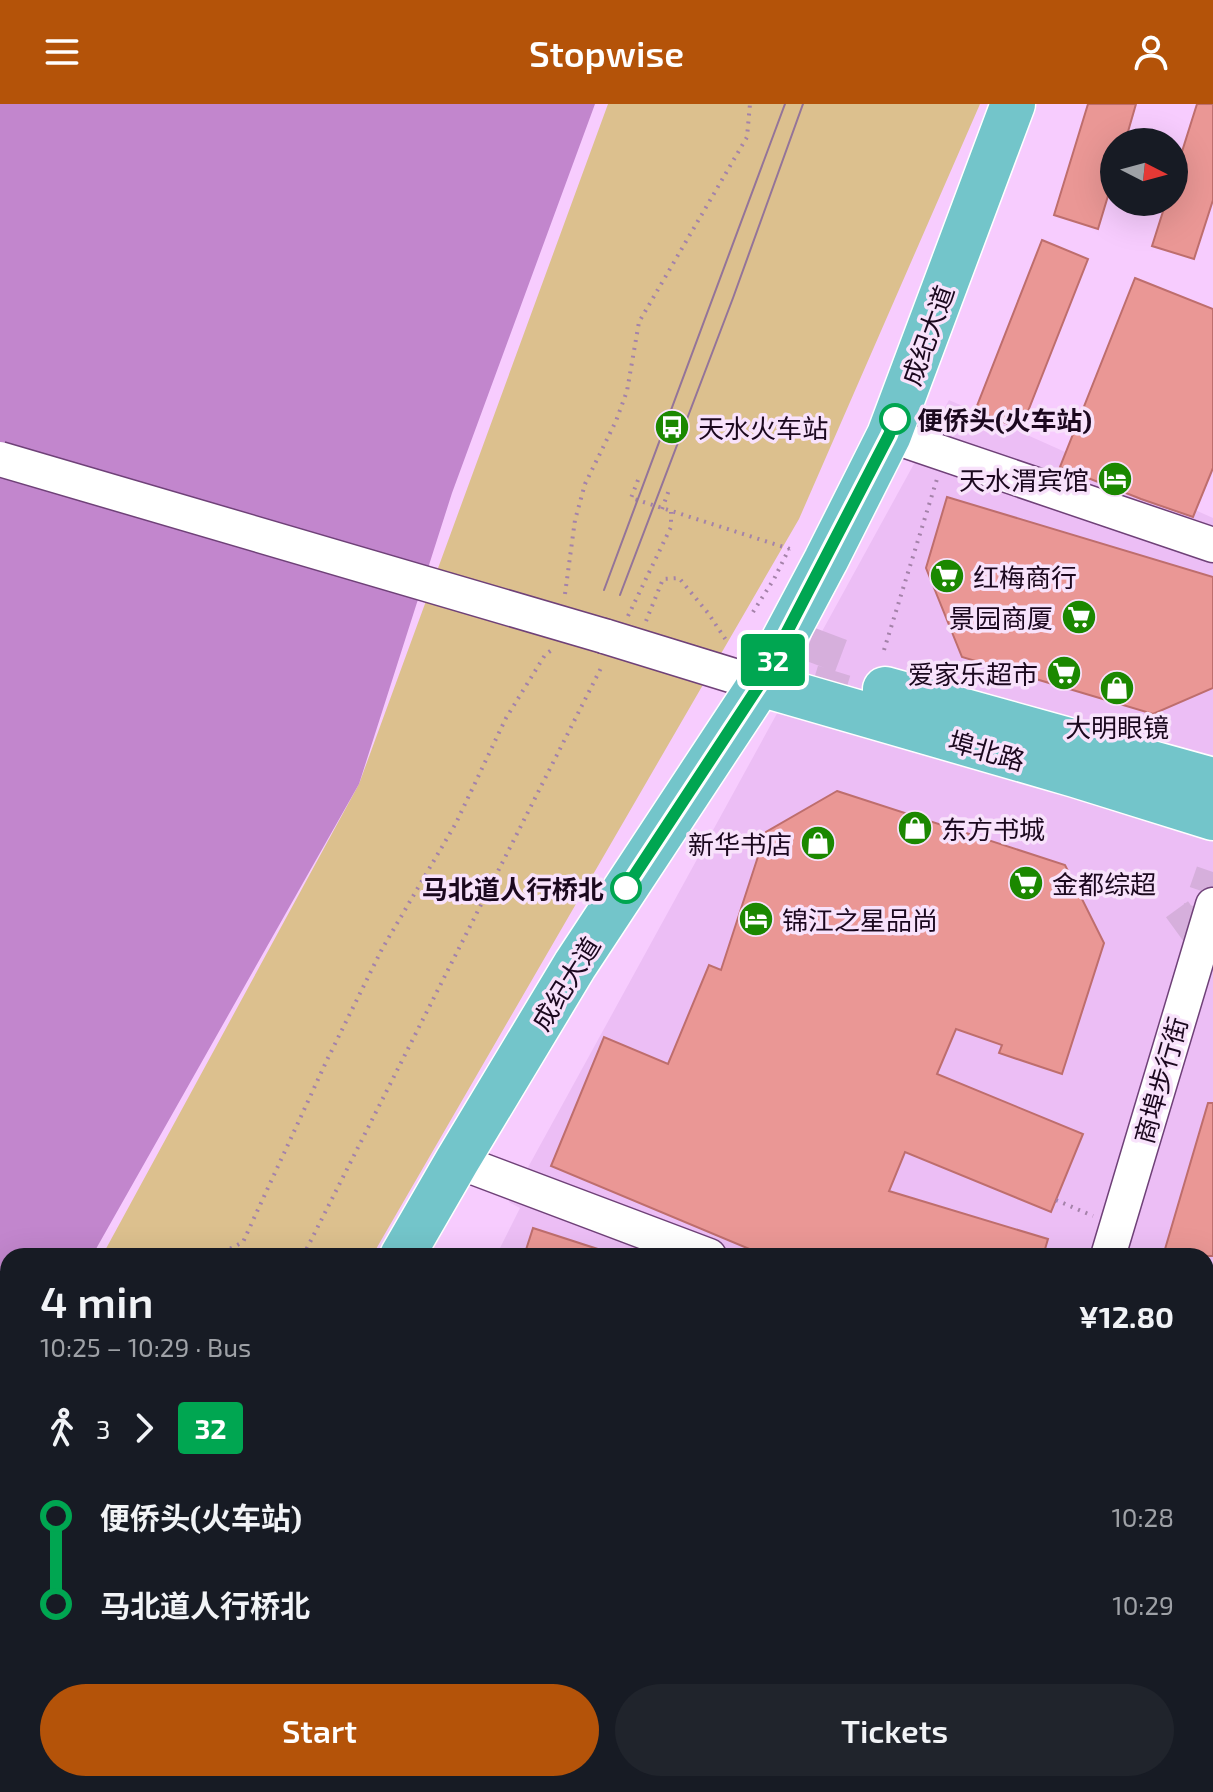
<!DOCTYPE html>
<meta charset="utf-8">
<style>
body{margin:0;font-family:"Exo 2","Noto Sans SC",sans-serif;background:#20242c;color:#f1f3f6;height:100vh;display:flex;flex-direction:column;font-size:30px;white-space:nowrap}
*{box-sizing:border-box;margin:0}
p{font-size:26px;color:#9ea1a6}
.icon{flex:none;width:44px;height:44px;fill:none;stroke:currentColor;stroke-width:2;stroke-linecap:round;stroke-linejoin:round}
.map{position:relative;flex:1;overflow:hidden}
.panel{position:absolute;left:0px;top:1144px;width:1214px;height:544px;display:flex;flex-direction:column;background:#171b24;border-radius:24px 24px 0 0;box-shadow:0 8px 32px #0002}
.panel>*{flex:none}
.badge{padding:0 16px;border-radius:6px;font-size:28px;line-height:52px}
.needle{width:52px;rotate:96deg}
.fabs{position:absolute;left:1100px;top:24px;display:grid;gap:16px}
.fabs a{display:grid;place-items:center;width:88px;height:88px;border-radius:50%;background:#171b24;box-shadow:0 8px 32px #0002;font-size:40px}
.map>.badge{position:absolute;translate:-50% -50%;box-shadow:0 0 0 4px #fff}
.legs{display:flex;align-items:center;gap:12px;height:88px;padding:0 40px;font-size:26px}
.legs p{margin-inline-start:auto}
.headline{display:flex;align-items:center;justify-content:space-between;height:136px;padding:0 40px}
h1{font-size:44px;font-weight:600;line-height:60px}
.cta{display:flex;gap:16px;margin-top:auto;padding:16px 40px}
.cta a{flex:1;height:92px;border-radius:48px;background:#b45309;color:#fff;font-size:32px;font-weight:600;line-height:92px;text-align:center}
.cta a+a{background:#20242c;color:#f1f3f6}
ul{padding:0 40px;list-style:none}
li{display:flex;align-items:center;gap:28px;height:88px;font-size:30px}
li i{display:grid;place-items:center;width:12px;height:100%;margin:0 10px;background:currentColor}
li i::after{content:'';width:20px;height:20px;margin:-10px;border:6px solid;border-radius:50%;background:#171b24}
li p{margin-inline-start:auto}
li:first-child i{background:linear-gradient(#0000 50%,currentColor 0)}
li:last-child i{background:linear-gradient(currentColor 50%,#0000 0)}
header{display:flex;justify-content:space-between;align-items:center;height:104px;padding:0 40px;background:#b45309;color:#fff;font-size:36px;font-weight:600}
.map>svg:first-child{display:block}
.built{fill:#ecbef5}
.green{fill:#dcc08e}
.water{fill:#c286cd}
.building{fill:#ea9795;stroke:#be6e6d;stroke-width:2}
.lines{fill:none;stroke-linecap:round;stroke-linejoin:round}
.minor-tunnel{stroke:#d6afdc;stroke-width:34;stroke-dasharray:34 17;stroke-linecap:butt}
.minor-casing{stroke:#6f4178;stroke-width:37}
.major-casing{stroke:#fff;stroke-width:47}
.path{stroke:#a482a9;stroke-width:4;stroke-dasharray:2 6;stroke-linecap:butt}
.minor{stroke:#fff;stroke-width:34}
.major{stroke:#73c5ca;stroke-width:44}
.tram{stroke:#947499;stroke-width:2}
.minor-bridge-casing{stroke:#6f4178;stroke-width:37;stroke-linecap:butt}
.minor-bridge{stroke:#fff;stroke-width:34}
.line-1-casing{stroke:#fff;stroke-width:18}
.line-1{stroke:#00a651;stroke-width:12}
.stop-1-dot{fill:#fff;stroke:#00a651;stroke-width:4}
.labels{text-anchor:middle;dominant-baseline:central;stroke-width:7;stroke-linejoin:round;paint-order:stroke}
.street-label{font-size:26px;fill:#1b081e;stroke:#f8e2fb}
.stop-label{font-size:26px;font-weight:bold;fill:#1b081e;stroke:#f8e2fb;text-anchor:start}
.poi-label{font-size:26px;fill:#1b081e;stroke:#f8e2fb;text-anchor:start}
</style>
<header><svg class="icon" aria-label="menu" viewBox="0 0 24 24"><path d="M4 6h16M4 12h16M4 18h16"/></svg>Stopwise<svg class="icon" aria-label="person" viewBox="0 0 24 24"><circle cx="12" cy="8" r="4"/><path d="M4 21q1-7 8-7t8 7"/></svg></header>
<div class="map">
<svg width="1213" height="1688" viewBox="0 0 1213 1688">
<rect width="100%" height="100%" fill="#f7ccfe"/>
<path class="built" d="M 949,296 L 1213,414 L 1213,1272 L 1206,1296 L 1206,1152 L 496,1152 L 520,1104 L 509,1098 Z
M 209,1680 L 518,1680 L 537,1688 L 204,1688 Z
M 567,1680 L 1098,1680 L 1095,1688 L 565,1688 Z"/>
<path class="green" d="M 608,0 L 980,0 L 799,415 L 372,1152 L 102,1152 L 359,680 Z
M 8,1324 L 8,1680 L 66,1680 L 61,1688 L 0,1688 L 0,1339 Z"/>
<path class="water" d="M 0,0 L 595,0 L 452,389 L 359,680 L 92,1152 L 8,1152 L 8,1302 L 0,1316 Z"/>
<path class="building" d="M 1088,0 L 1136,0 L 1125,38 L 1114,38 L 1114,72 L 1098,125 L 1054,111 Z
M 1197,0 L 1213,0 L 1213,96 L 1194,155 L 1152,142 L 1166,98 L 1174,98 L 1174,73 Z
M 1042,136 L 1088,155 L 1021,325 L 975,307 Z
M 1135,174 L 1213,205 L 1213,364 L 1193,413 L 1141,395 L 1060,363 Z
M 947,393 L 1213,473 L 1213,584 L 1153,610 L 962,553 L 926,464 Z
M 837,687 L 1065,761 L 1104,839 L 1062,970 L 999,949 L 1002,941 L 956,925 L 937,970 L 1083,1030 L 1051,1108 L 905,1048 L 889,1087 L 1048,1135 L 1043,1152 L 766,1152 L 551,1062 L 604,933 L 668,960 L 709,861 L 721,866 L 766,728 Z
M 1208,999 L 1213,999 L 1213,1152 L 1163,1152 Z
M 533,1124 L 607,1148 L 606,1152 L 524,1152 Z"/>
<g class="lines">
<path class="minor-tunnel" d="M 831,530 L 813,578 L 852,590
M 1176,827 L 1198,811 L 1213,768"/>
<g class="minor-casing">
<path id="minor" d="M 889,331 L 1213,441
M 604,532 L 760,580
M 457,1057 L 709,1152
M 1108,1152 L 1213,801
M 1206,1554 L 1213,1556
M 481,1680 L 499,1688
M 790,1680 L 815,1688
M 949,1688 L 951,1680"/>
</g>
<g class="major-casing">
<path id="major" d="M 760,580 L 1075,671 L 1213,714
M 885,585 L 1213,676
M 402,1152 L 457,1057 L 575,861 L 760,580 L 826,456 L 889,331 L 1013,0
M 95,1688 L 99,1680"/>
</g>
<path class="path" d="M 638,376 L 631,394 L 793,446
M 662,405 L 669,386
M 565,490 L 575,416 L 585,380 L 616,317 L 627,287 L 639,218 L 747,33 L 750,0
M 753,508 L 774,475 L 789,445
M 628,512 L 671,423 L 671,408
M 646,517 L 663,475 L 679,474 L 708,509 L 728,539
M 884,546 L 937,375
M 1056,1096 L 1093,1112
M 216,1152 L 243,1138 L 327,956 L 382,845 L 456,719 L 506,614 L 545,551 L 553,545
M 303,1152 L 603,560
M 0,1536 L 8,1531
M 29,1688 L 33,1680"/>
<use href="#minor" class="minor"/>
<use href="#major" class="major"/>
<path class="tram" d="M 604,486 L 785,0
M 620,491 L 733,194 L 803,0"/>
<g class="minor-bridge-casing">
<path id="minor-bridge" d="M 0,355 L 604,532"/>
</g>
<use href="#minor-bridge" class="minor-bridge"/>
</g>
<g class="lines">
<g class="line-1-casing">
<path id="line-1" d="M 626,784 L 760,580 L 889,331 L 895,315"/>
</g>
<use href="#line-1" class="line-1"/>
</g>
<defs>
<g id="bus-disc" transform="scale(1.8)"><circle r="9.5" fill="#1b8800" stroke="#f8e2fb"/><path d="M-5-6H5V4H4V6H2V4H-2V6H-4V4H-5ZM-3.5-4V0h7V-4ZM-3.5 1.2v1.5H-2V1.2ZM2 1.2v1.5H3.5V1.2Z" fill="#fff"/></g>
<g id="hotel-disc" transform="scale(1.8)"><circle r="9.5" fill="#1b8800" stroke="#f8e2fb"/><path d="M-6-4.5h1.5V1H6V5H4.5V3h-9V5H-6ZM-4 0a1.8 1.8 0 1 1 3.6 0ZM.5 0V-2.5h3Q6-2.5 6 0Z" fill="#fff"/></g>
<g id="supermarket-disc" transform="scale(1.8)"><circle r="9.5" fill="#1b8800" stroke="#f8e2fb"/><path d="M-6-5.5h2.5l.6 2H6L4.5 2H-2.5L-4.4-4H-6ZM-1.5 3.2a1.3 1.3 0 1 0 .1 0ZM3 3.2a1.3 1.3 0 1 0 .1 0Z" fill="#fff"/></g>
<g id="shop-disc" transform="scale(1.8)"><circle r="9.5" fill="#1b8800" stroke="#f8e2fb"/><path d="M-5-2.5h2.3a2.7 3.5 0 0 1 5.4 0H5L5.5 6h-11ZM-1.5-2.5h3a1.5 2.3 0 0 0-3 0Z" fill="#fff"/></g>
</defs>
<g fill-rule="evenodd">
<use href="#bus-disc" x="672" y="323"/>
<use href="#hotel-disc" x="1115" y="375"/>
<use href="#supermarket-disc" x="947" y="472"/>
<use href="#supermarket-disc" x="1079" y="513"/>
<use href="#supermarket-disc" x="1064" y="569"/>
<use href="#shop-disc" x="1117" y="584"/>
<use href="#shop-disc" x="915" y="724"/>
<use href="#shop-disc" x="818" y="739"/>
<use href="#supermarket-disc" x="1026" y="779"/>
<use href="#hotel-disc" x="756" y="815"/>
</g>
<g class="stop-1-dot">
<circle cx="895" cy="315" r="14"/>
<circle cx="626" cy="784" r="14"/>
</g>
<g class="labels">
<g class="street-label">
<text transform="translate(927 231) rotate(-70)">成纪大道</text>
<text transform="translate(987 646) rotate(16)">埠北路</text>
<text transform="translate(565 879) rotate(-58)">成纪大道</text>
<text transform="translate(1160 976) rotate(-74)">商埠步行街</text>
</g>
<g class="stop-label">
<text x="917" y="315">便侨头(火车站)</text>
<text x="604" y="784" text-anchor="end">马北道人行桥北</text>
</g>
<g class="poi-label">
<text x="698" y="323">天水火车站</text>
<text x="1089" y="375" text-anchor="end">天水渭宾馆</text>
<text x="973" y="472">红梅商行</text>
<text x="1053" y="513" text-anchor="end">景园商厦</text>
<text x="1038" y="569" text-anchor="end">爱家乐超市</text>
<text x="1117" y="622" text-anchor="middle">大明眼镜</text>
<text x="941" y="724">东方书城</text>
<text x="792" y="739" text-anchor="end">新华书店</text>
<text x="1052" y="779">金都综超</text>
<text x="782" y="815">锦江之星品尚</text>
</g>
</g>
</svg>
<div class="fabs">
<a><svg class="needle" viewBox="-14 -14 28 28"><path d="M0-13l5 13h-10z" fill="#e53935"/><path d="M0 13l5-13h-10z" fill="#9ea1a6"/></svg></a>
</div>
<b class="badge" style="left:773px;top:556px;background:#00a651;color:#fff">32</b>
<section class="panel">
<div class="headline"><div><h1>4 min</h1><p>10:25 – 10:29 · Bus</p></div><b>¥12.80</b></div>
<div class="legs"><svg class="icon" aria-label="walk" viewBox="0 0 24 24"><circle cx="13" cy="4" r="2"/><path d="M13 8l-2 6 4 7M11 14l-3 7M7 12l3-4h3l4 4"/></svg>3<svg class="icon" aria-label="forward" viewBox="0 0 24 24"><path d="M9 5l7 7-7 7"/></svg><b class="badge" style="background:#00a651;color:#fff">32</b></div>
<ul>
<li><i style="color:#00a651"></i><b>便侨头(火车站)</b><p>10:28</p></li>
<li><i style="color:#00a651"></i><b>马北道人行桥北</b><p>10:29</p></li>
</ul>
<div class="cta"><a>Start</a><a>Tickets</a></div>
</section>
</div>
